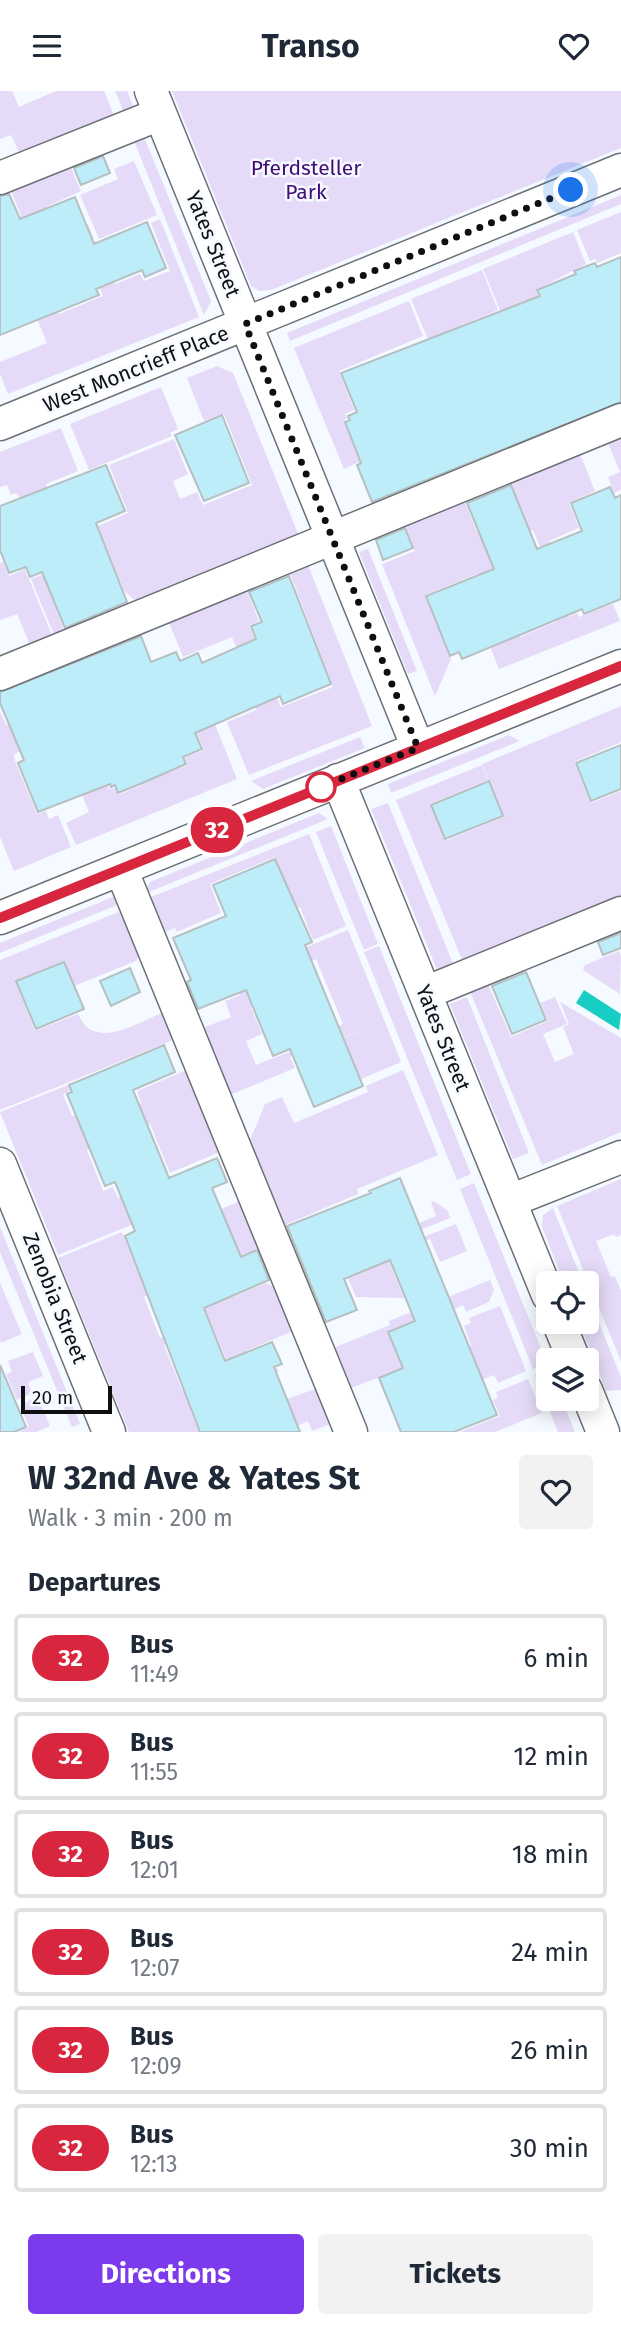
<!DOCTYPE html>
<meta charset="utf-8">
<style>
body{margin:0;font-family:"Fira Sans",sans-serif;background:#f2f2f3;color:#1f2937;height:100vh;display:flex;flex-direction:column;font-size:26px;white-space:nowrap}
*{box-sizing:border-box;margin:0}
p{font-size:23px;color:#747a83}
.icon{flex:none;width:38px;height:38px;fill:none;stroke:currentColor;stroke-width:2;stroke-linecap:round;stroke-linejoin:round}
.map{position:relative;height:1341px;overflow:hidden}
.sheet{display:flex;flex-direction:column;background:#fff;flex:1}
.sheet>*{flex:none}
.badge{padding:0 14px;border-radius:23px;font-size:24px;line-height:46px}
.buttons{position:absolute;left:536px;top:1180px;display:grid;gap:14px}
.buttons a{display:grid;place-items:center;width:63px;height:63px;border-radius:7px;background:#fff;box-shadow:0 4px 18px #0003;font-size:35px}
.scale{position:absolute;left:21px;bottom:18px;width:91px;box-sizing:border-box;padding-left:7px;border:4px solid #0d0f11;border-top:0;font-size:19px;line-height:24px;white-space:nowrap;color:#0d0f11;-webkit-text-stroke:5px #f4faff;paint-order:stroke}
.you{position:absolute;width:35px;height:35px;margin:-18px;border:5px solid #fff;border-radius:50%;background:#1a73e8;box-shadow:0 0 0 10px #1a73e833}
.map>.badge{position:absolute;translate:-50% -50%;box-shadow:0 0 0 4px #fff}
h2{padding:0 28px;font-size:26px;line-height:63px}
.round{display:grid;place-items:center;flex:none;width:74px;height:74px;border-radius:7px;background:#f2f2f3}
.head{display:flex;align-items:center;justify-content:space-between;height:119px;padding:0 28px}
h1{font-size:33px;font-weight:700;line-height:52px}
.action{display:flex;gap:14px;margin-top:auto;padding:14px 28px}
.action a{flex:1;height:80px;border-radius:7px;background:#7c3aed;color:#fff;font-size:28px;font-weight:700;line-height:80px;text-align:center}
.action a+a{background:#f2f2f3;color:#1f2937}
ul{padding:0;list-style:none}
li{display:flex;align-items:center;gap:21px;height:88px;margin:0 14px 10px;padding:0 14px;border:4px solid #e0e1e3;border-radius:7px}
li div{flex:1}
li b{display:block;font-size:26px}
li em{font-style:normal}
li .badge{min-width:77px;font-weight:700;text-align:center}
header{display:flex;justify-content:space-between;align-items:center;height:91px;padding:0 28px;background:#fff;font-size:32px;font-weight:700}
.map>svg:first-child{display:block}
.green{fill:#e5dbf8}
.water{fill:#18cdc4}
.building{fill:#beedfa;stroke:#b6bfc1;stroke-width:2}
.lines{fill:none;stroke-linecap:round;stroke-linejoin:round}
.minor-casing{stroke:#6c7177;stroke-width:35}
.minor{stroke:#fff;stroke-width:32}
.line-casing{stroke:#fff;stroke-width:16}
.line{stroke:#d7263d;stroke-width:10}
.walk{stroke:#0d0f11;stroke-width:7;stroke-dasharray:0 12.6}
.stop-dot{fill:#fff;stroke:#d7263d;stroke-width:3.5}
.labels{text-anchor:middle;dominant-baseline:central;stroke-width:5;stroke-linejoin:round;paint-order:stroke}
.park-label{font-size:21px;fill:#430a76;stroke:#f4faff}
.street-label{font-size:21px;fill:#0d0f11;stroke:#f4faff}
</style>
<header><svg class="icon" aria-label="menu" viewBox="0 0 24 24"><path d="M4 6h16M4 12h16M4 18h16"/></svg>Transo<svg class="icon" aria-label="heart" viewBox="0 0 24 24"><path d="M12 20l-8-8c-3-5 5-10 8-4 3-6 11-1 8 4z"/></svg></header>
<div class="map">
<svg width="621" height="1341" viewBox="0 0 621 1341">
<rect width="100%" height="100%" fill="#f4faff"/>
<path class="green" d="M 0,0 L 12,0 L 19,16 L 56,0 L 104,0 L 115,27 L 21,65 L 11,44 L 0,48 Z
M 115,0 L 127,0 L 133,15 L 123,19 Z
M 172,0 L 621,0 L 621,57 L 271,199 L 259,200 L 251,195 Z
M 142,41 L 211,210 L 204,224 L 132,45 Z
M 134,70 L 157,124 L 99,148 L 80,104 L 118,88 L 114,78 Z
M 69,72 L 81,100 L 46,116 L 58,145 L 88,133 L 94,148 L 75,156 L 0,134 L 21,125 L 10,97 Z
M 621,104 L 621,113 L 290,250 L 287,242 Z
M 621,121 L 621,162 L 597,172 L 595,168 L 590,170 L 577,139 Z
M 160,128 L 199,226 L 8,303 L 0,283 L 0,271 L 47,252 L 13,169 L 33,161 L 59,223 L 103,205 L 93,180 L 76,158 L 97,150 L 115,193 L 140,183 L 144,190 L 170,180 L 151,132 Z
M 573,141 L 586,173 L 536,199 L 540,210 L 526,282 L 483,178 Z
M 482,179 L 498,219 L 460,235 L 491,310 L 462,330 L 411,208 Z
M 409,210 L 423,245 L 339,280 L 354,319 L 345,323 L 347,327 L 343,330 L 363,369 L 344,378 L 294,257 Z
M 217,275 L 233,282 L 299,445 L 137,511 L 124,500 L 98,435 L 128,422 L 109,374 L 174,348 L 188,383 L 173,390 L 180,408 L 197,401 L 203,414 L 252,394 L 224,323 L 204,330 L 187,287 Z
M 161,296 L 178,338 L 170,342 L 172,345 L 89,379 L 70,333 Z
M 621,335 L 621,399 L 614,402 L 608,386 L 620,381 L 604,342 Z
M 61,337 L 78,380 L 46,393 L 49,401 L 23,411 L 16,402 L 11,404 L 7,394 L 0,396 L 0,361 Z
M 578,358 L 595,400 L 569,412 L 579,437 L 549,450 L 555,465 L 545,468 L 533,439 L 523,443 L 516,427 L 524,423 L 508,386 Z
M 462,404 L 477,441 L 514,426 L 498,479 L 503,545 L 477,483 L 425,504 L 451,568 L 435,605 L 382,473 L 415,460 L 403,428 Z
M 368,458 L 417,580 L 408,583 L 359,461 Z
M 306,469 L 372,635 L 249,684 L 227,631 L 256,619 L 255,551 L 281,616 L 333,596 L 288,477 Z
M 546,470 L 568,526 L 577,522 L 579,526 L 613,513 L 620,530 L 499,578 L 489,553 L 517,541 L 520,546 L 558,530 L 535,474 Z
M 3,471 L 9,485 L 25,478 L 53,547 L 31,556 L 17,523 L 0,529 L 0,472 Z
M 63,475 L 79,495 L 52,507 L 65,542 L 55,546 L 31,488 Z
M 244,493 L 259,530 L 249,534 L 255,549 L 236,556 L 232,546 L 183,566 L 166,524 Z
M 200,596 L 237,688 L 76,754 L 66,732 L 89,721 L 53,633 L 86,641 L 109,698 L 115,697 L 118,704 L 142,694 L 139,686 L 167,675 L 170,681 L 188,674 L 185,667 L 204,659 L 190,628 Z
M 621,615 L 621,651 L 574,671 L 591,712 L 621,700 L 621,806 L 463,871 L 396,709 L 482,674 L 488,689 L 430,713 L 445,750 L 504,726 L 482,673 Z
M 44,619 L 55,645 L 14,663 L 15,670 L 37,723 L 46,720 L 49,728 L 58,724 L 71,756 L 14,780 L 0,746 L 0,620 L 6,634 Z
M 509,644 L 520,650 L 391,702 L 388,693 Z
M 360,646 L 365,657 L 263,698 L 251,690 Z
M 388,712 L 454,875 L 438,881 L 371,718 Z
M 319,722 L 328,728 L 144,803 L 150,791 Z
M 331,735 L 378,853 L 364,859 L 316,741 Z
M 309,743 L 346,835 L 313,849 L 300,816 L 240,840 L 292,806 L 275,766 L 210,793 L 221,822 L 177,841 L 175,837 L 160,843 L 146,808 Z
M 113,806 L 122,812 L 0,862 L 0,852 Z
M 126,818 L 143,859 L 136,870 L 74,895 L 64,870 L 15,890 L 35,940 L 78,923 C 94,961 137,932 164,921 L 178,947 L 0,1019 L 0,869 Z
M 348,839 L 401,971 L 361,988 L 344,947 L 377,933 L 301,964 L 296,953 L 343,933 L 316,868 L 279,883 L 286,902 L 251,916 L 262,943 L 246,950 L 256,974 L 294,959 L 296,964 L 290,966 L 295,977 L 223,1007 L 195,940 L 231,926 L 225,910 L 240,904 L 233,886 Z
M 379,855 L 471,1083 L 457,1089 L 364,861 Z
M 619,860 L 621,865 L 620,903 L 583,879 L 585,874 Z
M 485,886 L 511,946 L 548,930 L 540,912 L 555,906 L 567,933 L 543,943 L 555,971 L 574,963 L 563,936 L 569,933 L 560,911 L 621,947 L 621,1041 L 542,1074 L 467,893 Z
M 467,906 L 529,1062 L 513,1068 L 450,913 Z
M 189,978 L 222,1060 L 170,1082 L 150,1033 L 87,1059 L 103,1100 L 113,1096 L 118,1107 L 157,1092 L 168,1119 L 58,1164 L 0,1021 L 68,994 L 70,1000 L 63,1003 L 72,1025 L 80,1022 L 107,1026 L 141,1012 L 137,1000 Z
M 403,979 L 438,1064 L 357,1098 L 358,1103 L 278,1137 L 246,1059 L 265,1013 L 282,1006 L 294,1032 L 368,1001 L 366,995 Z
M 621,1088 L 621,1144 L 616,1146 L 614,1143 L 596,1150 L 611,1186 L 615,1185 L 621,1200 L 621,1270 L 557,1115 Z
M 474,1092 L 547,1272 L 533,1278 L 460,1098 Z
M 245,1108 L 265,1155 L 220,1174 L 233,1206 L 266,1192 L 277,1197 L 295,1239 L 246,1260 L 257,1285 L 277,1277 L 279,1281 L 238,1297 L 184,1167 L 225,1128 L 221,1118 Z
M 434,1110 L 448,1120 L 450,1127 L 391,1151 L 388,1145 L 436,1125 L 431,1111 Z
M 553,1117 L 583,1192 L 564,1192 L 542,1136 L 543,1124 Z
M 456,1133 L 467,1160 L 440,1171 L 430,1148 L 415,1153 L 414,1150 Z
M 0,1136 L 80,1333 L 72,1336 L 0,1161 Z
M 122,1141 L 140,1184 L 182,1167 L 190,1187 L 144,1206 L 160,1247 L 207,1227 L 210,1235 L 164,1254 L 182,1299 L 229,1281 L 227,1304 L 190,1319 L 199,1341 L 129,1341 L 58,1167 Z
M 386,1163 L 404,1207 L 356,1206 L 345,1180 Z
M 490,1189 L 494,1199 L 489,1211 L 466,1221 L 463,1214 L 454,1218 L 452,1215 L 392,1239 L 396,1248 L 391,1251 L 399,1270 L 406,1268 L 409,1275 L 343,1300 L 326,1260 L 390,1234 L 389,1230 Z
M 0,1192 L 22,1243 L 1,1252 L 0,1249 Z
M 586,1200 L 621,1286 L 621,1299 L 606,1300 L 579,1230 L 586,1230 Z
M 500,1215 L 526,1280 L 498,1292 L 494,1284 L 431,1309 L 455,1261 L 471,1254 L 464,1235 L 471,1232 L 469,1227 Z
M 33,1261 L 43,1285 L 28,1291 L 32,1302 L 17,1309 L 6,1283 L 12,1281 L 8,1270 Z
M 548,1278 L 548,1307 L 561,1307 L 575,1341 L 558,1341 L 535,1283 Z
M 528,1288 L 542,1322 L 495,1341 L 460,1341 L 500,1325 L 493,1309 L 498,1307 L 496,1301 Z
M 318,1297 L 333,1332 L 312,1340 L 308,1330 L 290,1338 L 253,1320 Z
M 38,1306 L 50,1335 L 36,1341 L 19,1341 L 29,1336 L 20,1314 Z"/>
<path class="water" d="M 584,899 L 621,923 L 619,939 L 576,912 Z"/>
<path class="building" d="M 103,65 L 110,82 L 81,94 L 74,77 Z
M 9,103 L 20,128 L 75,106 L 94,153 L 147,131 L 166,177 L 145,186 L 142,179 L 96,198 L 99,204 L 0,244 L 0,105 Z
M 621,166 L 621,311 L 372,411 L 357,374 L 361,372 L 345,331 L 350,329 L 348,325 L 357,321 L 341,282 L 540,205 L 537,199 L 576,183 L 574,180 L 595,172 L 597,176 Z
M 222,324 L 249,392 L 204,410 L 175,344 Z
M 106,374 L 125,420 L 96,432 L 127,511 L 65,537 L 42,481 L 30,486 L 26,476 L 9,482 L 0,459 L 0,415 Z
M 511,394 L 537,458 L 582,440 L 571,412 L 610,396 L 615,407 L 621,404 L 621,508 L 584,523 L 582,518 L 462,568 L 459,561 L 450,565 L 426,505 L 494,478 L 467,412 Z
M 405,437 L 413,457 L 383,469 L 376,449 Z
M 289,485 L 331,593 L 283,613 L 280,605 L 195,642 L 202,658 L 183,666 L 186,673 L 140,693 L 118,702 L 115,694 L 111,696 L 110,693 L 38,721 L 18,672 L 24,669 L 0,612 L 0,601 L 141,545 L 151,571 L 176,561 L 180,570 L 198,562 L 202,572 L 256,548 L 251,535 L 262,531 L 249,501 Z
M 621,654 L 621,698 L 591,710 L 576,672 Z
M 489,690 L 503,725 L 445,748 L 431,714 Z
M 275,768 L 312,851 L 305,854 L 363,995 L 314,1016 L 290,958 L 273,965 L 246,899 L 198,918 L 187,891 L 191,889 L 173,847 L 226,825 L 213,794 Z
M 621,842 L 621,857 L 603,864 L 598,851 Z
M 64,871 L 84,918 L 36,938 L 16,890 Z
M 130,877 L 140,901 L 111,915 L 100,890 Z
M 526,881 L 546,929 L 512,943 L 492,895 Z
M 164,954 L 175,981 L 133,999 L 169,1087 L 217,1067 L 227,1091 L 212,1097 L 241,1166 L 257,1159 L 269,1189 L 204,1217 L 225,1270 L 272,1251 L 282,1273 L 274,1276 L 300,1341 L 200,1341 L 125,1145 L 135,1140 L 115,1091 L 105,1095 L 67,1003 L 72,1001 L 69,994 Z
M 400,1087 L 497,1324 L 454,1341 L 401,1341 L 379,1287 L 403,1277 L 388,1241 L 415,1230 L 390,1169 L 344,1188 L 357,1219 L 326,1231 L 287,1135 L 371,1102 L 369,1100 Z
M 0,1274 L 26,1336 L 14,1341 L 0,1341 Z"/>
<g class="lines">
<g class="minor-casing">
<path id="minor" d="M 151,0 L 418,657
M 0,87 L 160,23
M 0,333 L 621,79
M 0,583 L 621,329
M 338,689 L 548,1204
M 121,778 L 351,1341
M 0,827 L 621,575
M 425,902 L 621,822
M 0,1073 L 109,1341
M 510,1110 L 621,1066
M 558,1230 L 574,1269
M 586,1299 L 603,1341"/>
</g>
<use href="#minor" class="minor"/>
</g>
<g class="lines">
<g class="line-casing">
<path id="line" d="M 0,827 L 621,575"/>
</g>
<use href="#line" class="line"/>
<path class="walk" d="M 321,696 L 314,699 L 418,657 L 245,233 L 571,99"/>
</g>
<circle class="stop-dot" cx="321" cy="696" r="14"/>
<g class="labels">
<g class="park-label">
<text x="306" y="77">Pferdsteller<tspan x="306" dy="24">Park</tspan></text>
</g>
<g class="street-label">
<text transform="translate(213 153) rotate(68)">Yates Street</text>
<text transform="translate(136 278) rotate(-22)">West Moncrieff Place</text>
<text transform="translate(443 947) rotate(68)">Yates Street</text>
<text transform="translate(55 1207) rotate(68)">Zenobia Street</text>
</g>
</g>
</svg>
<div class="buttons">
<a><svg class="icon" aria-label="locate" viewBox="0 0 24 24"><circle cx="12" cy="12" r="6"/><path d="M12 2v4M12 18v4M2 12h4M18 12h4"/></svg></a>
<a><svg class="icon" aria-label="layers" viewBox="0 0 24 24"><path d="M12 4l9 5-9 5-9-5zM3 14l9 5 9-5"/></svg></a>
</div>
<div class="scale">20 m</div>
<div class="you" style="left:571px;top:99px"></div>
<b class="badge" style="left:217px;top:739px;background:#d7263d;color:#fff">32</b>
</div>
<section class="sheet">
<div class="head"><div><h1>W 32nd Ave &amp; Yates St</h1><p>Walk · 3 min · 200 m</p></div><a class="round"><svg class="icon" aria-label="heart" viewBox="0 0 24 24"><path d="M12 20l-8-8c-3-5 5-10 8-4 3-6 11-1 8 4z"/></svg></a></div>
<h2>Departures</h2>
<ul>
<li><span class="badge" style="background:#d7263d;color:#fff">32</span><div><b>Bus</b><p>11:49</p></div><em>6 min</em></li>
<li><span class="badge" style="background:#d7263d;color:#fff">32</span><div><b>Bus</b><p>11:55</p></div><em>12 min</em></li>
<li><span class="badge" style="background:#d7263d;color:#fff">32</span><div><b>Bus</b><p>12:01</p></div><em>18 min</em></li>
<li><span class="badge" style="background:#d7263d;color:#fff">32</span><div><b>Bus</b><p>12:07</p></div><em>24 min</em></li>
<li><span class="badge" style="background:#d7263d;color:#fff">32</span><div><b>Bus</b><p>12:09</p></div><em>26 min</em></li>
<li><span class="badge" style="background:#d7263d;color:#fff">32</span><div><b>Bus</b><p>12:13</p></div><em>30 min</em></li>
</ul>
<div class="action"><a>Directions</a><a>Tickets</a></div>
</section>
